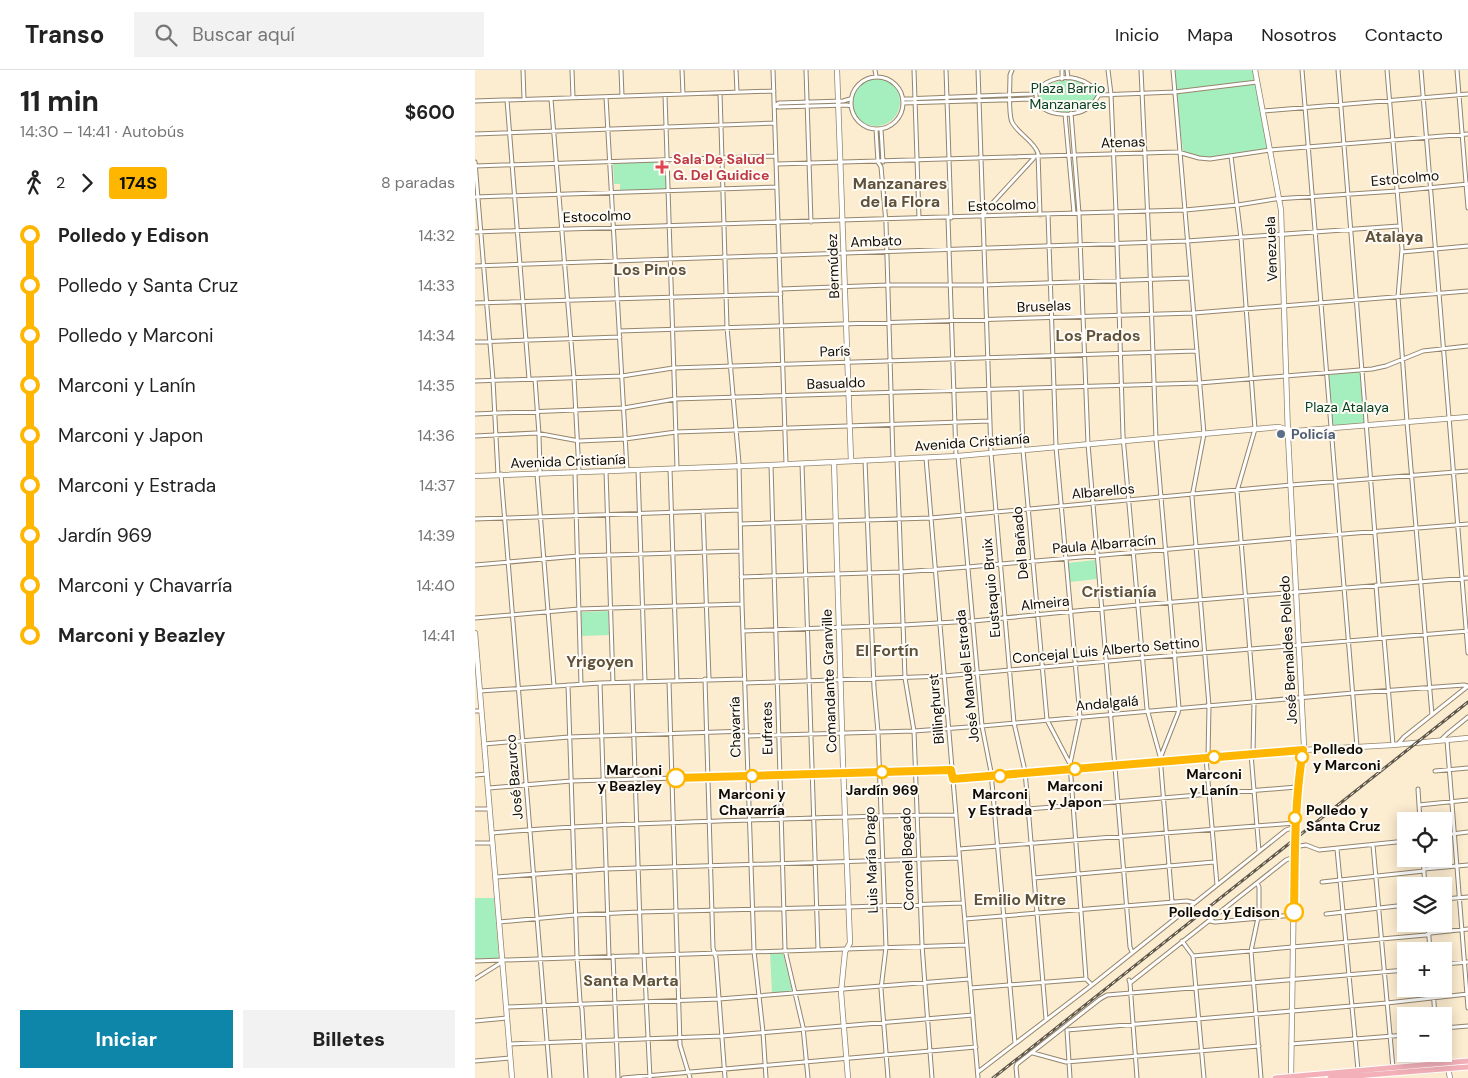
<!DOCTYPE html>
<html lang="es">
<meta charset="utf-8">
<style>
body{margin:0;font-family:"DM Sans",sans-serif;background:#f2f2f2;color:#222;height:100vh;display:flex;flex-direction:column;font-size:19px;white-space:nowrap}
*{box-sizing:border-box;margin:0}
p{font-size:16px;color:#767676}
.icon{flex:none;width:28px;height:28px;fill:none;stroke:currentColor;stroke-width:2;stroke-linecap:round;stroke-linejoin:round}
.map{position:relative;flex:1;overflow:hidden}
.details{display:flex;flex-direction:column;background:#fff;width:475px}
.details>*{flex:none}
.badge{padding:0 10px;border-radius:4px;font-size:18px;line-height:32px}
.tools{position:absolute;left:922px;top:742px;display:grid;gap:10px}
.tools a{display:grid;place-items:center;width:55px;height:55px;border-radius:0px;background:#fff;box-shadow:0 2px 12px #0003;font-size:25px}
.map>.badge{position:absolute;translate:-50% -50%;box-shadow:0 0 0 2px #fff}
.legs{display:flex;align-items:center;gap:8px;height:55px;padding:0 20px;font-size:16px}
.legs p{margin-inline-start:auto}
.headline{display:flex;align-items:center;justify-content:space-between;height:85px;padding:0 20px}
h1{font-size:28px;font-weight:800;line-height:38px}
.button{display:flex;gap:10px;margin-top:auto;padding:10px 20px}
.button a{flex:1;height:58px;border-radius:0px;background:#0d86aa;color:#fff;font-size:20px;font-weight:800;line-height:58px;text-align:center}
.button a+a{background:#f2f2f2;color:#222}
ul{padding:0 20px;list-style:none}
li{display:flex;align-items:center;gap:18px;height:50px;font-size:19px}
li i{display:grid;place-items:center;width:8px;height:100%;margin:0 6px;background:currentColor}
li i::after{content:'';width:12px;height:12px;margin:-6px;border:4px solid;border-radius:50%;background:#fff}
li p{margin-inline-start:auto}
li:first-child i{background:linear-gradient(#0000 50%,currentColor 0)}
li:last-child i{background:linear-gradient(currentColor 50%,#0000 0)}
header{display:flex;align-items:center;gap:30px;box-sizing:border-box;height:70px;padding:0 25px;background:#fff;border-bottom:1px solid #e0e0e0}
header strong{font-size:24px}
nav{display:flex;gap:28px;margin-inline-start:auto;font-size:18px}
.search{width:350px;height:45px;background:#f2f2f2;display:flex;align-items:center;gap:12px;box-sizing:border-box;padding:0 18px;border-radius:0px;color:#767676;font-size:19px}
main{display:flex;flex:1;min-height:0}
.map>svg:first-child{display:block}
.green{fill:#a5efbe}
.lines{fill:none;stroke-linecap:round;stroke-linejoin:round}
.minor-casing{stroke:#94856c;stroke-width:5}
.tertiary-casing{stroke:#94856c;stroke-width:6}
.secondary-casing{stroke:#94856c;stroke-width:6}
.primary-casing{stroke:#fff;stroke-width:7}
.minor{stroke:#fff;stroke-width:3}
.tertiary{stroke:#fff;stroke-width:4.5}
.secondary{stroke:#fff;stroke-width:4.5}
.primary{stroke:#f3b0b9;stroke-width:5}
.rail-casing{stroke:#5f5748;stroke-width:3}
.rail{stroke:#fefbf5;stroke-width:1;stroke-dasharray:4;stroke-linecap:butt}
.line-1-casing{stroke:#fff;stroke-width:11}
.line-1{stroke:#feb600;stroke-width:8}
.health-dot{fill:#e0444e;stroke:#fefbf5;stroke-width:2}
.service-dot{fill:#5c6f8a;stroke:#fefbf5;stroke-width:2}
.stop-1-dot{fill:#fff;stroke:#feb600;stroke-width:2.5}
.labels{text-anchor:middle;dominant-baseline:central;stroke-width:4;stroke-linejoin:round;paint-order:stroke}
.park-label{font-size:14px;fill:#074224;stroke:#fefbf5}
.street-label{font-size:14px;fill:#100b03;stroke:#fefbf5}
.health-label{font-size:14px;font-weight:bold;fill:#be3a42;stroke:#fefbf5;text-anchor:start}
.service-label{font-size:14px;font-weight:bold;fill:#4e5e75;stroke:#fefbf5;text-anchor:start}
.stop-label{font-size:14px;font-weight:bold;fill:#100b03;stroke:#fefbf5}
.quarter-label{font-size:16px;font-weight:bold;fill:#5f513a;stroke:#fefbf5}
</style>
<header>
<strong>Transo</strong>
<div class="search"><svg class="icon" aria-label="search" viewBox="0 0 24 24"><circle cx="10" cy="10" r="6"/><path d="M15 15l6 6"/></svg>Buscar aquí</div>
<nav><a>Inicio</a><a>Mapa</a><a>Nosotros</a><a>Contacto</a></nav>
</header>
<main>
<section class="details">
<div class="headline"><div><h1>11 min</h1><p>14:30 – 14:41 · Autobús</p></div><b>$600</b></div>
<div class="legs"><svg class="icon" aria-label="walk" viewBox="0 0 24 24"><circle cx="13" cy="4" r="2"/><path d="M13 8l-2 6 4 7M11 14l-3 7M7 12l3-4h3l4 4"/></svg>2<svg class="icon" aria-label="forward" viewBox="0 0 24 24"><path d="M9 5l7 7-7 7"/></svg><b class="badge" style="background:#feb600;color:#111">174S</b><p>8 paradas</p></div>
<ul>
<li><i style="color:#feb600"></i><b>Polledo y Edison</b><p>14:32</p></li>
<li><i style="color:#feb600"></i><span>Polledo y Santa Cruz</span><p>14:33</p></li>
<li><i style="color:#feb600"></i><span>Polledo y Marconi</span><p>14:34</p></li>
<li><i style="color:#feb600"></i><span>Marconi y Lanín</span><p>14:35</p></li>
<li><i style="color:#feb600"></i><span>Marconi y Japon</span><p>14:36</p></li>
<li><i style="color:#feb600"></i><span>Marconi y Estrada</span><p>14:37</p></li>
<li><i style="color:#feb600"></i><span>Jardín 969</span><p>14:39</p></li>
<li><i style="color:#feb600"></i><span>Marconi y Chavarría</span><p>14:40</p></li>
<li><i style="color:#feb600"></i><b>Marconi y Beazley</b><p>14:41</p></li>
</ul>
<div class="button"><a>Iniciar</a><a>Billetes</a></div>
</section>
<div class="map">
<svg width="993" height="1008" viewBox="0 0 993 1008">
<rect width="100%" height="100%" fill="#fcecd0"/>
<path class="green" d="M 700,0 L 779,0 L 781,11 L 703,20 L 701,18 Z
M377 32a24 24 0 1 1 48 0a24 24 0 1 1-48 0Z
M 593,10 C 605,10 614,14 621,24 C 619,45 574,51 564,27 C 569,13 581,12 593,10 Z
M 782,14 L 792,79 L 733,88 L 724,87 L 708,81 L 701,24 Z
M 182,91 L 182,100 L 191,99 L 192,120 L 145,121 L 145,114 L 139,114 L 138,93 Z
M 886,301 L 891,354 L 856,357 L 852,305 Z
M 620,490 L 622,509 L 595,512 L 593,493 Z
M 133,541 L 134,565 L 107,566 L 106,542 Z
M 0,828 L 19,828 L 24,888 L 0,889 Z
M 295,883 L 308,883 L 317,921 L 297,923 Z"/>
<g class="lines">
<g class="minor-casing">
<path id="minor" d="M 48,0 L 49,29
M 97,0 L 98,28
M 146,0 L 147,26
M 207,0 L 208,24
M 261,0 L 262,22
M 298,0 L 311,394
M 331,0 L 336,152
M 400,0 L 401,6
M 439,0 L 444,148
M 471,0 L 476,148
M 503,0 L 516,383 L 539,653 L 550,701 L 571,949
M 537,0 L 535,5 C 535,16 533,44 537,52 C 543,64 558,70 563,83 L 565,145
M 587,0 L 587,9
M 592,0 L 593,8
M 633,0 L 636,24 L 641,142 L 648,366 L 672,639 L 685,686 L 697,832
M 666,0 L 674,173 L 681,369 L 704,638 L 703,643 L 686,686
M 698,0 L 729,364 L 717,427 L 734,636 L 733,688
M 827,0 L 882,677
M 863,0 L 904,515
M 912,0 L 927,179 L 923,227 L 932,352 L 957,645
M 946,0 L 993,583
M 982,0 L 993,138
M376 33a26 26 0 1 1 52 0a26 26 0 1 1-52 0Z
M 245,23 L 252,257 L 264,393 L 267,534 L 279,881 L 288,962 L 291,1008
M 561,23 C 560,47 600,49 614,37 C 619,34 621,29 624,25
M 190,25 L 202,398
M 624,25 L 700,22 L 782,12
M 131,27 L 152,400
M 76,29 L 99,308 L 104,402
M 428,29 L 557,24 C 564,22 566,15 573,12 C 591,3 613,8 624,25
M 32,30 L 54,309
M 0,31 L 299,21
M 428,33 L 555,29 L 562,30
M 299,36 L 304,33 L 368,31 L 375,29
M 300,36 L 304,37 L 372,35 L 376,36
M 788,41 L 993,24
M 596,43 L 604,143 L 613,374 L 655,877 L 657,882
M 590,44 L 599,143
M 401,59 L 403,92 L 406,97 L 411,153 L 418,389
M 406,59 L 408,92
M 0,64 L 300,53
M 756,86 L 766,168 L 780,359 L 762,421 L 779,632 L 778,684
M 0,92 L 18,310 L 23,405
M 302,94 L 703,82 L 724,88 L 735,89 L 795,80 L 993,64
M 0,96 L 301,86
M 0,127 L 302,117
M 573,144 L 581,377 L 605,647 L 595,694
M 508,146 L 513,138 L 558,89 L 559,87
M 473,148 L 481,386
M 0,162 C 237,154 473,146 710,140 L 763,135 L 800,129 L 922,121 L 993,114
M 927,182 L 993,176
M 0,196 L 712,171 L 924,156
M 306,219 L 413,215 L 509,215 L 715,208
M 0,233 L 306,224
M 144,261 L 719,243 L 993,221
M 0,272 L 145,267
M 60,309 L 64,364 L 65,403
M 0,311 L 147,306 L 198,298 L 721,281
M 546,319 L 548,380 L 572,650 L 595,694 L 611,909 L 617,915
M 0,344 L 149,338 L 200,329 L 724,313 L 897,299 L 911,296 L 948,281 L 993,276
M 0,366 L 61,363 L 104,371 L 150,369 L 201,362 L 514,351
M 483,386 L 507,656 L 516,702 L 540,973
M 451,388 L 503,1008
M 422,389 L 430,608 L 439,661 L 447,875 L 457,1008
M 390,390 L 399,618 L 403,662 L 411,877 L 406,919 L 413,1008
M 327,394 L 343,879
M 296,395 L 310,880 L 328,957 L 333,1008
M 195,399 L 202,611
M 163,400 L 170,612
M 131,401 L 138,613
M 100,403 L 106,614
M 26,404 L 75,1008
M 62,404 L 79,616
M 228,441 L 234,609
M 0,449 L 265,440
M 265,454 L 456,448 L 816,415 L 993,401
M 0,495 L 103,486 L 266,481
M 266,507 L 426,502 L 493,497 L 819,468 L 993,454
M 901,515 L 905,568
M 0,548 L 104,539 L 267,534
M 269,561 L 428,555 L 498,551 L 663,535 L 993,508
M 909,568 L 918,675
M 230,609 L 238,878 L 241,888 L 250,1008
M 194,611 L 205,975 L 215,1008
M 157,612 L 166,885
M 125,613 L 134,886
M 271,613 L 469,606 L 667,588 L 993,561
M 93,615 L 102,887 L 105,931 L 107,939 L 111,1008
M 5,621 L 125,613 L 270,609
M 0,641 L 6,641
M 272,666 L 439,661 L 507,656 L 878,623 L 989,615 L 993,616
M 966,670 L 972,664 L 993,647
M 972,670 L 993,938
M 9,674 L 94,667 L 272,661
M 923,674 L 929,667 L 993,616
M 776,684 L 784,781
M 731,688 L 742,815
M 960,701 L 993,698
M 0,705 L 12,704
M 478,709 L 828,680
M 14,718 L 96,711 L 476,700
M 943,719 L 945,751
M 944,735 L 993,730
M 0,739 L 14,739
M 553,739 L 822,717
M 17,763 C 103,755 189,753 275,750 C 343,748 412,745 480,745
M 969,765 L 993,762
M 0,773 L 17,773
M 898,775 L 918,998
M 819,777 L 831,775 L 844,780 L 931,771
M 484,779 L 820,753
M 862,779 L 883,1000
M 948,789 L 950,816
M 949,799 L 993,795
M 21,807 L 131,799 L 484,788
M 559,808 L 739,792
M 847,812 L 949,801
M 782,813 L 784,817 L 784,843 L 776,881 L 786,1008
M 969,829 L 993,827
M 851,844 L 931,835
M 490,849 L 712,831 L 720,833
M 735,851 L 740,852 L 819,845
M 24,852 L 100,845 L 164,842 L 373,837 L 488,833
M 953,854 L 955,881
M 707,871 L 718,886 L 729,1008
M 169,885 L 175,1008
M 138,886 L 143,1008
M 718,886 L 951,865 L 956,863 L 993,859
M 0,891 L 492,875
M 969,894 L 993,892
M 0,909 L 27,892
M 654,910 L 655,913 L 662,1008
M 655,913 L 811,790 L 819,787
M 496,918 L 611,909
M 958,919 L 960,946
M 31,937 L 244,929 L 494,909
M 0,951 L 32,948
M 969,958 L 993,956
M 592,960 L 912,933 L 993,924
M 592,960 L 595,1008
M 34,974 L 247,966 L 498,945
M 816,974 L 931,965
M 558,983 L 591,992 L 784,976
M 962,984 L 963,993
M 0,991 L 35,988
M 503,1002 L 617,915 L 811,760 L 820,757
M 148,1008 L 501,977
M 542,1008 L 541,997 L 542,994 L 625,929 L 632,925 L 931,900"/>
</g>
<g class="tertiary-casing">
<path id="tertiary" d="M 362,0 L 376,391
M 359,392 L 368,695 L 375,873 L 370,882 L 366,922 L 373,1008
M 0,406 L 296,395 L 483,386 L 804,357 L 813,360
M 828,680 L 918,675 L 993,668
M 973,998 L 975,1008"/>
</g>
<g class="secondary-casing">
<path id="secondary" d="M 780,0 L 806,140 L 813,366 L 829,676 L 823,712 L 820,743 L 816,1008
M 813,360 L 821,361 L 993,347
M 0,563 L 37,1008"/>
</g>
<g class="primary-casing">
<path id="primary" d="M 800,1008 L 993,991
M 855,1008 L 993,997"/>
</g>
<use href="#minor" class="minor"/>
<use href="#tertiary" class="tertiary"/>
<use href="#secondary" class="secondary"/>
<use href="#primary" class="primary"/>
<g class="rail-casing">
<path id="rail" d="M 518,1008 L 993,632"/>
</g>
<use href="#rail" class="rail"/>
</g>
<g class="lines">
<g class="line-1-casing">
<path id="line-1" d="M 201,708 L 476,700 L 478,709 L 828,680 C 819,734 820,787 819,842"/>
</g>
<use href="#line-1" class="line-1"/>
</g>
<path class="health-dot" d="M184.5 89.5h5v5h5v5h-5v5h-5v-5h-5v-5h5z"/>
<circle class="service-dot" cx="806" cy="364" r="5"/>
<g class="stop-1-dot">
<circle cx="739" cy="687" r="6"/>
<circle cx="827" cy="687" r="6"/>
<circle cx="600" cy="699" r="6"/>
<circle cx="407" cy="702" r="6"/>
<circle cx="277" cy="706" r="6"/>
<circle cx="525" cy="706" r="6"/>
<circle cx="201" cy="708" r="9"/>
<circle cx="820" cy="748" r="6"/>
<circle cx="819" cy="842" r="9"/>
</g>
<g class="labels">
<g class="park-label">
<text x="593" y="18">Plaza Barrio<tspan x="593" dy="16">Manzanares</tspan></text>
<text x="872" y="337">Plaza Atalaya</text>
</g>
<g class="street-label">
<text transform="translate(648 72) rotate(-2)">Atenas</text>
<text transform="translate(930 108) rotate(-5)">Estocolmo</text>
<text transform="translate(527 135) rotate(-2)">Estocolmo</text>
<text transform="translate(122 146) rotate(-2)">Estocolmo</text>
<text transform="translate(401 171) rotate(-2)">Ambato</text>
<text transform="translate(796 179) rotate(-92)">Venezuela</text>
<text transform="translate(358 196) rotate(-92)">Bermúdez</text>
<text transform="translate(569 236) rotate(-2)">Bruselas</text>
<text transform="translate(360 281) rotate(-2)">París</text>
<text transform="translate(361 313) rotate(-2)">Basualdo</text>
<text transform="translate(497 372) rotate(-4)">Avenida Cristianía</text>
<text transform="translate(93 391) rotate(-2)">Avenida Cristianía</text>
<text transform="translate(628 421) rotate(-5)">Albarellos</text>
<text transform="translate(545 473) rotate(-95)">Del Bañado</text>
<text transform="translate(629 474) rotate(-5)">Paula Albarracín</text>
<text transform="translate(516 518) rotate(-95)">Eustaquio Bruix</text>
<text transform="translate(570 533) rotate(-6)">Almeira</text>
<text transform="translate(631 580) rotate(-5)">Concejal Luis Alberto Settino</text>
<text transform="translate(813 580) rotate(-93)">José Bernaldes Polledo</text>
<text transform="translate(492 606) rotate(-96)">José Manuel Estrada</text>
<text transform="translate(354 611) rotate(-92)">Comandante Granville</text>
<text transform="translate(632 633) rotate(-5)">Andalgalá</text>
<text transform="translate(461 639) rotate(-95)">Billinghurst</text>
<text transform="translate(260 657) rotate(-91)">Chavarría</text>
<text transform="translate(292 658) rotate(-91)">Eufrates</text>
<text transform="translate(39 707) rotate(-95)">José Bazurco</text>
<text transform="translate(432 789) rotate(-92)">Coronel Bogado</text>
<text transform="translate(396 790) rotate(-92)">Luis María Drago</text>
</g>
<g class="health-label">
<text x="198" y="89">Sala De Salud<tspan x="198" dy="16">G. Del Guidice</tspan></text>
</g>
<g class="service-label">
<text x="816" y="364">Policía</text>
</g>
<g class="stop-label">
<text x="838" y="679" text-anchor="start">Polledo<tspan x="838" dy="16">y Marconi</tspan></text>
<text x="187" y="700" text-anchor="end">Marconi<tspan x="187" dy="16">y Beazley</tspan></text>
<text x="739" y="704">Marconi<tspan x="739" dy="16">y Lanín</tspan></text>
<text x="600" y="716">Marconi<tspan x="600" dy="16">y Japon</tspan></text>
<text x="407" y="720">Jardín 969</text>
<text x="277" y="724">Marconi y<tspan x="277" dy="16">Chavarría</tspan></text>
<text x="525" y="724">Marconi<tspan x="525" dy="16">y Estrada</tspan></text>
<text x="831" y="740" text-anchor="start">Polledo y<tspan x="831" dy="16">Santa Cruz</tspan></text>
<text x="805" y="842" text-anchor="end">Polledo y Edison</text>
</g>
<g class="quarter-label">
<text x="425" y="113">Manzanares<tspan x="425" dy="18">de la Flora</tspan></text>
<text x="919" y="166">Atalaya</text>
<text x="175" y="199">Los Pinos</text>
<text x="623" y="265">Los Prados</text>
<text x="644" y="521">Cristianía</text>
<text x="412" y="580">El Fortín</text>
<text x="125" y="591">Yrigoyen</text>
<text x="545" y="829">Emilio Mitre</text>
<text x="156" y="910">Santa Marta</text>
</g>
</g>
</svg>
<div class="tools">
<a><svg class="icon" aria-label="locate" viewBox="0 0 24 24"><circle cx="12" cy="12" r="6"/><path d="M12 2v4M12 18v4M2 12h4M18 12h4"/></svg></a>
<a><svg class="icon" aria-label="layers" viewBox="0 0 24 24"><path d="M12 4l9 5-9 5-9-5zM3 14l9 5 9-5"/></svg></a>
<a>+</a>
<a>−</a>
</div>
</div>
</main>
